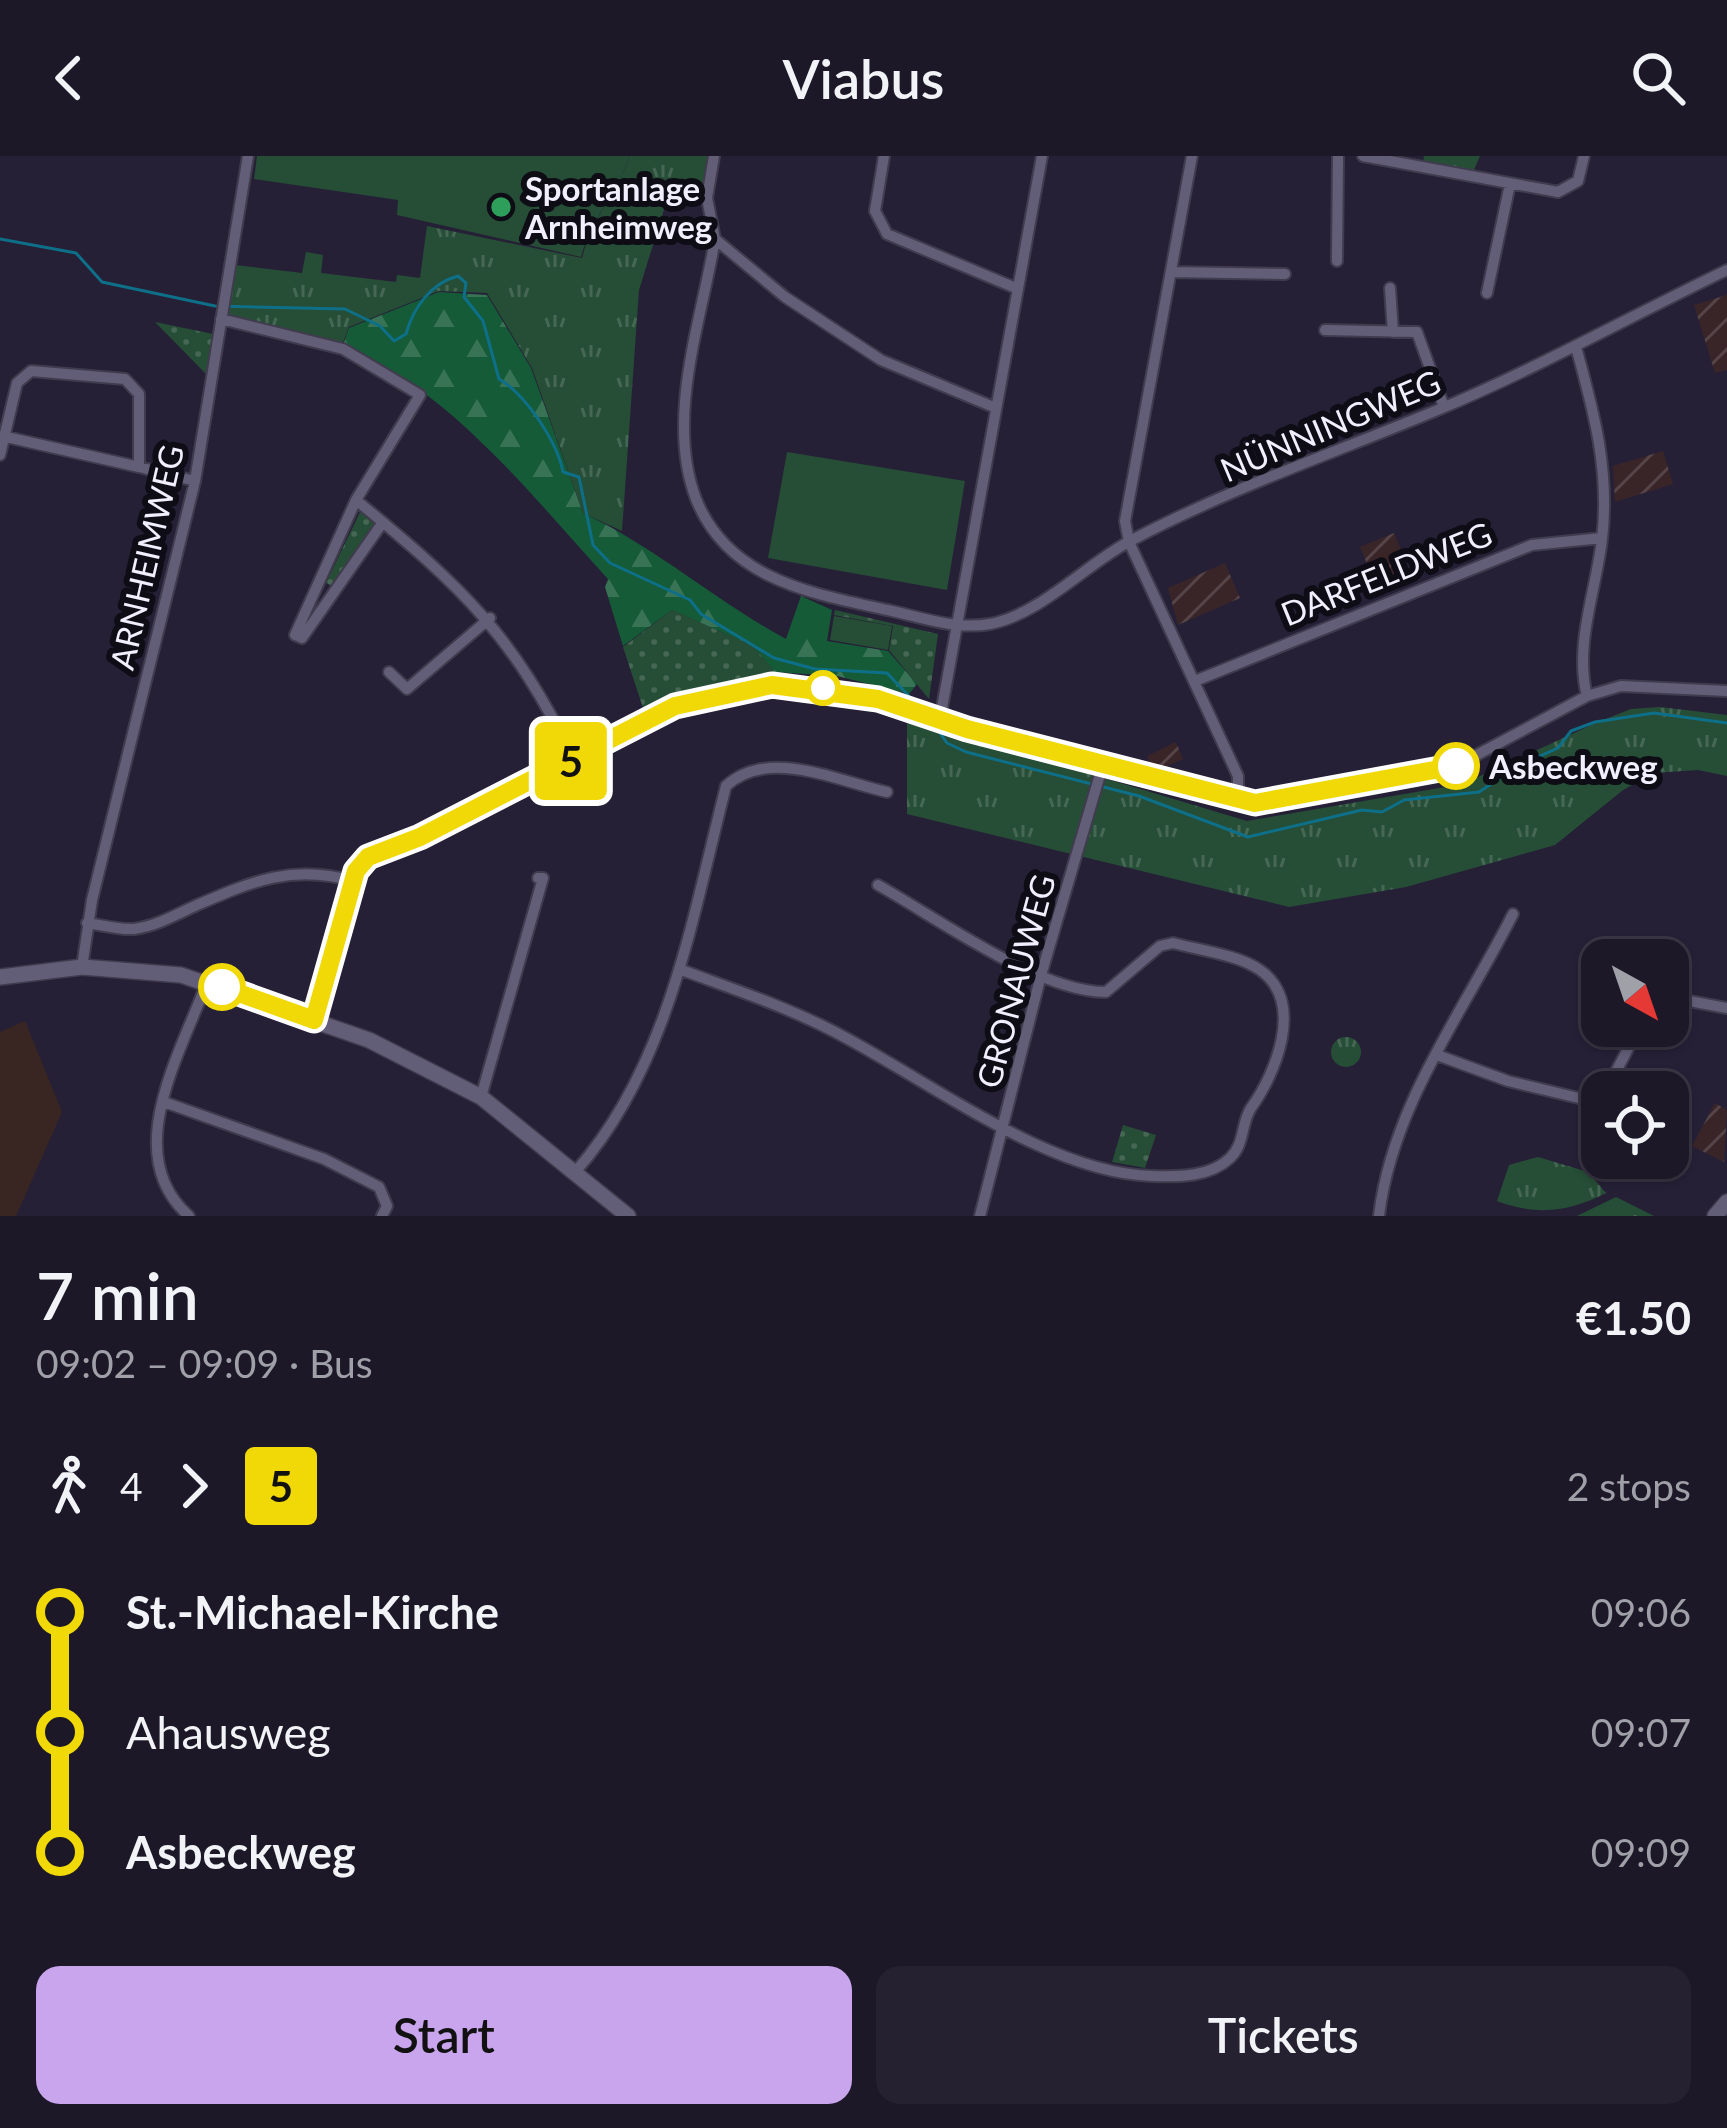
<!DOCTYPE html>
<meta charset="utf-8">
<style>
body{margin:0;font-family:Lato,sans-serif;background:#252130;color:#f1f3f6;height:100vh;display:flex;flex-direction:column;font-size:45px;white-space:nowrap}
*{box-sizing:border-box;margin:0}
p{font-size:39px;color:#a0a0a8}
.icon{flex:none;width:66px;height:66px;fill:none;stroke:currentColor;stroke-width:2;stroke-linecap:round;stroke-linejoin:round}
.map{position:relative;height:1060px;overflow:hidden}
.drawer{display:flex;flex-direction:column;background:#1c1828;flex:1}
.drawer>*{flex:none}
.badge{padding:0 24px;border-radius:9px;font-size:42px;line-height:78px}
.needle{width:78px;rotate:140deg}
.fabs{position:absolute;left:1581px;top:783px;display:grid;gap:24px}
.fabs a{display:grid;place-items:center;width:108px;height:108px;border-radius:24px;background:#1c1828;box-shadow:0 3px 9px #0004,0 0 0 3px #3a3745;font-size:60px}
.map>.badge{position:absolute;translate:-50% -50%;box-shadow:0 0 0 6px #fff}
.legs{display:flex;align-items:center;gap:18px;height:132px;padding:0 36px;font-size:39px}
.legs p{margin-inline-start:auto}
.overview{display:flex;align-items:center;justify-content:space-between;height:204px;padding:0 36px}
h1{font-size:66px;font-weight:600;line-height:90px}
.cta{display:flex;gap:24px;margin-top:auto;padding:24px 36px}
.cta a{flex:1;height:138px;border-radius:24px;background:#c9a5ee;color:#111;font-size:48px;font-weight:600;line-height:138px;text-align:center}
.cta a+a{background:#252130;color:#f1f3f6}
ul{padding:0 36px;list-style:none}
li{display:flex;align-items:center;gap:42px;height:120px;font-size:45px}
li i{display:grid;place-items:center;width:18px;height:100%;margin:0 15px;background:currentColor}
li i::after{content:'';width:30px;height:30px;margin:-15px;border:9px solid;border-radius:50%;background:#1c1828}
li p{margin-inline-start:auto}
li:first-child i{background:linear-gradient(#0000 50%,currentColor 0)}
li:last-child i{background:linear-gradient(currentColor 50%,#0000 0)}
header{display:flex;justify-content:space-between;align-items:center;height:156px;padding:0 36px;background:#1c1828;font-size:54px;font-weight:600}
.map>svg:first-child{display:block}
.industrial{fill:url(#industrial-furrows)}
.education{fill:#392623}
.grass{fill:url(#grass-dots)}
.forest{fill:url(#forest-firs)}
.park{fill:url(#park-tufts)}
.pitch{fill:#264d36}
.lines{fill:none;stroke-linecap:round;stroke-linejoin:round}
.stream{stroke:#0e6f89;stroke-width:3}
.street-casing{stroke:#403c4e;stroke-width:14}
.secondary-casing{stroke:#403c4e;stroke-width:18}
.street{stroke:#635e78;stroke-width:10}
.secondary{stroke:#635e78;stroke-width:15}
.line-1-casing{stroke:#fff;stroke-width:27}
.line-1{stroke:#f1d907;stroke-width:18}
.leisure-dot{fill:#2e9e5b;stroke:#0e0c15;stroke-width:4.5}
.stop-1-dot{fill:#fff;stroke:#f1d907;stroke-width:6}
.labels{text-anchor:middle;dominant-baseline:central;stroke-width:12;stroke-linejoin:round;paint-order:stroke}
.poi-label{font-size:33px;font-weight:bold;fill:#f1effe;stroke:#0e0c15;text-anchor:start}
.street-label{font-size:33px;fill:#f1effe;stroke:#0e0c15}
.stop-label{font-size:33px;font-weight:bold;fill:#f1effe;stroke:#0e0c15;text-anchor:start}
</style>
<header><svg class="icon" aria-label="back" viewBox="0 0 24 24"><path d="M15 5l-7 7 7 7"/></svg>Viabus<svg class="icon" aria-label="search" viewBox="0 0 24 24"><circle cx="10" cy="10" r="6"/><path d="M15 15l6 6"/></svg></header>
<div class="map">
<svg width="1727" height="1060" viewBox="0 0 1727 1060">
<defs>
<pattern id="industrial-furrows" width="10" height="10" patternUnits="userSpaceOnUse" patternTransform="scale(3)"><rect width="10" height="10" fill="#392528"/><path d="M-1 1l2-2M0 10L10 0M9 11l2-2" fill="none" stroke="#564548"/></pattern>
<pattern id="grass-dots" width="8" height="8" patternUnits="userSpaceOnUse" patternTransform="scale(3)"><rect width="8" height="8" fill="#264d36"/><path d="M2 2h.1M6 6h.1" fill="none" stroke="#466754" stroke-width="1.8" stroke-linecap="round"/></pattern>
<pattern id="forest-firs" width="22" height="20" patternUnits="userSpaceOnUse" patternTransform="scale(3)"><rect width="22" height="20" fill="#155b38"/><path d="M5 1l3.5 6h-7zM16 11l3.5 6h-7z" fill="#387356"/></pattern>
<pattern id="park-tufts" width="24" height="20" patternUnits="userSpaceOnUse" patternTransform="scale(3)"><rect width="24" height="20" fill="#264d36"/><path d="M3 7l-1-3M5 7V3M7 7l1-3M15 17l-1-3M17 17v-4M19 17l1-3" fill="none" stroke="#466754"/></pattern>
</defs>
<rect width="100%" height="100%" fill="#252036"/>
<path class="industrial" d="M 1727,139 L 1727,214 L 1715,217 L 1694,149 Z
M 1663,295 L 1673,328 L 1615,346 L 1613,310 Z
M 1394,377 L 1412,421 L 1378,435 L 1360,391 Z
M 1225,407 L 1240,442 L 1178,469 L 1168,432 Z
M 1176,586 L 1183,603 L 1154,616 L 1147,600 Z
M 1715,947 L 1727,954 L 1724,1006 L 1692,990 Z"/>
<path class="education" d="M 25,865 L 62,956 L 16,1060 L 0,1060 L 0,876 Z"/>
<path class="grass" d="M 155,166 L 213,178 L 206,218 Z
M 361,354 L 377,367 L 332,430 L 326,427 Z
M 672,454 L 753,490 L 775,516 L 711,529 L 644,555 L 623,491 Z
M 835,454 L 938,478 L 929,543 L 889,494 L 893,470 L 834,459 Z
M 1123,969 L 1156,979 L 1145,1012 L 1112,1006 Z"/>
<path class="forest" d="M 439,136 L 487,139 L 531,212 L 583,357 C 655,391 716,445 786,483 L 801,440 L 832,454 L 827,485 L 888,495 L 917,528 L 909,538 L 837,520 L 775,516 L 753,490 L 672,454 L 623,490 L 605,431 L 608,423 C 529,337 452,236 343,189 L 349,172 Z"/>
<path class="park" d="M 630,0 L 714,0 L 707,35 L 666,47 L 639,134 L 622,375 L 583,357 L 532,212 L 487,137 L 439,135 L 349,171 L 342,189 L 226,165 L 235,109 L 302,117 L 306,96 L 323,99 L 321,117 L 396,126 L 397,119 L 420,122 L 427,70 L 582,102 C 592,62 616,38 630,0 Z
M 1424,0 L 1480,0 L 1473,16 L 1423,7 Z
M 1660,551 L 1727,559 L 1727,620 L 1698,614 L 1654,617 L 1623,634 L 1555,689 L 1406,731 L 1289,751 L 907,658 L 907,563 L 1247,665 L 1463,628 L 1598,566 L 1631,553 Z
M1331 896a15 15 0 1 1 30 0a15 15 0 1 1-30 0Z
M 1538,1001 L 1588,1016 L 1606,1037 C 1569,1056 1536,1060 1497,1045 L 1509,1009 Z
M 1616,1041 L 1654,1060 L 1577,1060 Z"/>
<path class="pitch" d="M 257,0 L 630,0 C 616,38 592,62 581,101 L 397,59 L 398,44 L 254,23 Z
M 787,296 L 965,325 L 947,434 L 768,402 Z
M 834,460 L 892,470 L 888,494 L 830,484 Z"/>
<g class="lines">
<path class="stream" d="M 0,83 L 76,97 L 102,126 L 215,150 L 345,153 L 380,170 L 394,185 L 406,178 C 413,152 431,127 458,120 L 466,127 L 464,141 L 483,165 L 499,223 C 525,238 557,285 563,316 L 579,321 L 593,389 L 610,407 L 690,444 L 701,458 L 774,502 L 815,513 L 887,517 L 926,558
M 935,570 L 947,587 L 966,596 L 1139,640 L 1248,681 L 1362,654 L 1382,656 L 1404,644 L 1479,636 L 1520,609 L 1558,592 L 1571,575 L 1595,566 L 1654,557 L 1727,567"/>
<g class="street-casing">
<path id="street" d="M 714,0 L 707,42 L 715,83 L 785,141 L 881,204 L 996,252
M 884,0 L 875,55 L 887,78 L 1018,133
M 1192,0 L 1125,365 L 1129,386 L 1238,620 L 1238,645
M 1363,0 L 1558,36 L 1578,25 L 1584,0
M 715,83 C 702,163 665,262 696,343 C 729,426 816,438 892,455 C 923,462 957,474 990,468 C 1041,458 1085,409 1130,385 C 1230,332 1337,296 1440,253 C 1538,212 1631,160 1727,114
M 1337,105 L 1338,0
M 1171,116 L 1285,118
M 1390,132 L 1393,176
M 1487,137 L 1510,28
M 221,163 L 343,193 L 420,239 L 356,344 L 295,479 L 302,482 L 383,366
M 1325,174 L 1417,176 L 1444,251
M 1576,191 C 1594,256 1610,315 1602,383 C 1596,435 1574,489 1587,540
M 2,280 L 139,311
M 0,299 L 17,227 L 31,215 L 125,223 L 139,238 L 139,311 L 195,325
M 356,344 C 462,431 513,478 574,604
M 389,516 L 407,533 L 490,462
M 1195,525 L 1532,389 L 1602,382
M 940,563 L 1042,0
M 87,767 C 102,769 119,774 134,773 C 157,770 177,758 197,749 C 253,725 293,708 353,725
M 82,811 L 92,744 L 195,325 L 248,0
M 679,813 C 730,832 782,849 831,874 C 926,922 1046,1017 1152,1020 C 1179,1021 1210,1021 1230,1002 C 1245,988 1241,967 1251,952 C 1275,919 1306,846 1260,814 C 1239,799 1199,794 1173,787 L 1160,790 L 1106,836 C 1039,836 937,762 878,729
M 1668,841 L 1727,852
M 314,864 L 356,715 L 368,701 L 420,681 L 675,550 C 804,507 857,544 978,576 C 1059,597 1138,616 1218,640 L 1270,648 L 1456,610 L 1587,540 L 1621,530 L 1727,535
M 1437,899 L 1508,925 L 1587,944 L 1611,925 L 1640,870
M 481,941 L 543,722 L 538,722
M 164,946 L 324,1003 L 379,1031 L 387,1050 L 382,1060
M 576,1015 C 669,910 692,762 726,630 C 768,591 837,625 887,636
M 189,1060 C 119,999 181,897 207,826
M 980,1060 L 1041,819 L 1104,605
M 1379,1060 C 1392,949 1464,855 1513,758"/>
</g>
<g class="secondary-casing">
<path id="secondary" d="M 0,821 L 82,811 L 181,819 L 369,884 L 481,941 L 628,1060
M 1715,1060 L 1727,1046"/>
</g>
<use href="#street" class="street"/>
<use href="#secondary" class="secondary"/>
</g>
<g class="lines">
<g class="line-1-casing">
<path id="line-1" d="M 222,831 L 314,864 L 356,715 L 368,701 L 420,681 L 675,550 L 772,529 L 878,543 L 967,573 L 1255,647 L 1456,610"/>
</g>
<use href="#line-1" class="line-1"/>
</g>
<circle class="leisure-dot" cx="501" cy="51" r="12"/>
<g class="stop-1-dot">
<circle cx="823" cy="532" r="15"/>
<circle cx="1456" cy="610" r="21"/>
<circle cx="222" cy="831" r="21"/>
</g>
<g class="labels">
<g class="poi-label">
<text x="525" y="32">Sportanlage<tspan x="525" dy="38">Arnheimweg</tspan></text>
</g>
<g class="street-label">
<text transform="translate(1330 269) rotate(-23)">NÜNNINGWEG</text>
<text transform="translate(146 401) rotate(-77)">ARNHEIMWEG</text>
<text transform="translate(1386 417) rotate(-22)">DARFELDWEG</text>
<text transform="translate(1015 825) rotate(-75)">GRONAUWEG</text>
</g>
<g class="stop-label">
<text x="1489" y="610">Asbeckweg</text>
</g>
</g>
</svg>
<div class="fabs">
<a><svg class="needle" viewBox="-14 -14 28 28"><path d="M0-13l5 13h-10z" fill="#e53935"/><path d="M0 13l5-13h-10z" fill="#a0a0a8"/></svg></a>
<a><svg class="icon" aria-label="locate" viewBox="0 0 24 24"><circle cx="12" cy="12" r="6"/><path d="M12 2v4M12 18v4M2 12h4M18 12h4"/></svg></a>
</div>
<b class="badge" style="left:571px;top:605px;background:#f1d907;color:#111">5</b>
</div>
<section class="drawer">
<div class="overview"><div><h1>7 min</h1><p>09:02 – 09:09 · Bus</p></div><b>€1.50</b></div>
<div class="legs"><svg class="icon" aria-label="walk" viewBox="0 0 24 24"><circle cx="13" cy="4" r="2"/><path d="M13 8l-2 6 4 7M11 14l-3 7M7 12l3-4h3l4 4"/></svg>4<svg class="icon" aria-label="forward" viewBox="0 0 24 24"><path d="M9 5l7 7-7 7"/></svg><b class="badge" style="background:#f1d907;color:#111">5</b><p>2 stops</p></div>
<ul>
<li><i style="color:#f1d907"></i><b>St.-Michael-Kirche</b><p>09:06</p></li>
<li><i style="color:#f1d907"></i><span>Ahausweg</span><p>09:07</p></li>
<li><i style="color:#f1d907"></i><b>Asbeckweg</b><p>09:09</p></li>
</ul>
<div class="cta"><a>Start</a><a>Tickets</a></div>
</section>
